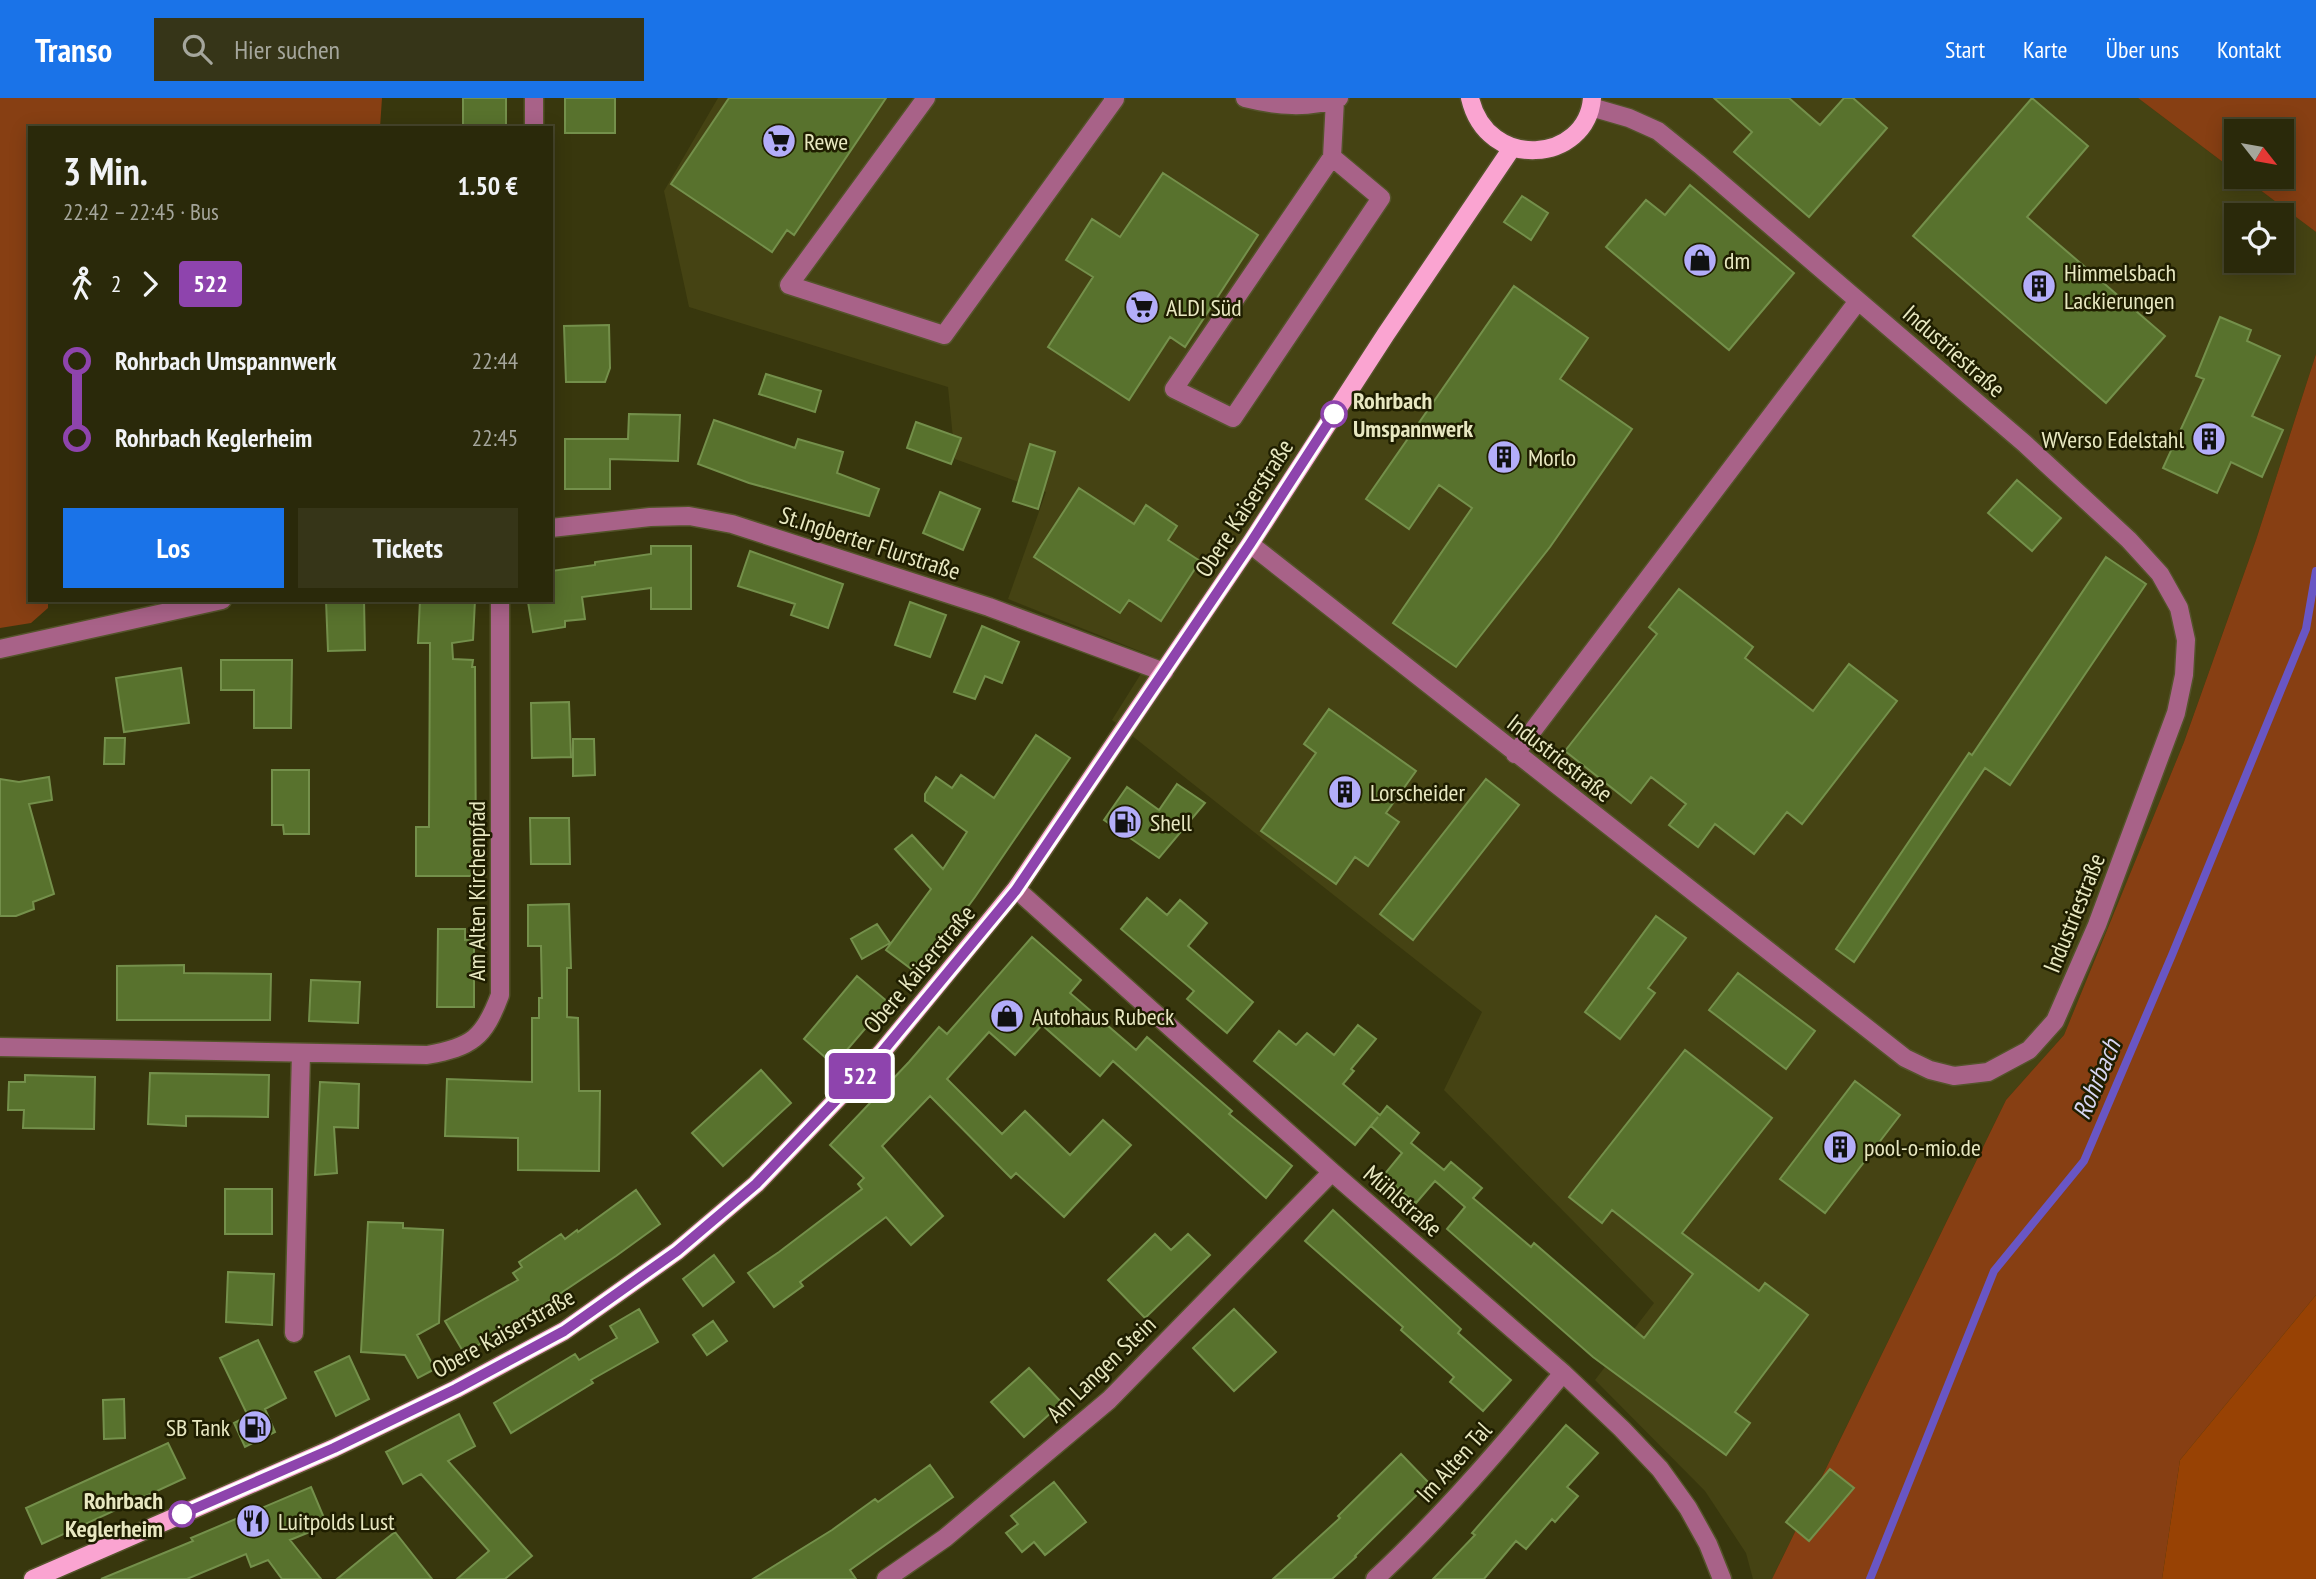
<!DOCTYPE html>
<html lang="de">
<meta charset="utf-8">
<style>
body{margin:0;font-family:"PT Sans Narrow",sans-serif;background:#363518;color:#f1f3f6;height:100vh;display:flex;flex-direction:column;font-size:26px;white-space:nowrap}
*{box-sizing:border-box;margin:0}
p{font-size:23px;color:#a5a69c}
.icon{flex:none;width:38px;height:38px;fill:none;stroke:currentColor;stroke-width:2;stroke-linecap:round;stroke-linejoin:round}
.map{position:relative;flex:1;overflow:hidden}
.side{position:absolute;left:28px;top:28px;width:525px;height:476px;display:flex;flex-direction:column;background:#2a290a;border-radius:0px;box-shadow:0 4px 18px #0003,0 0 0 2px #46452b}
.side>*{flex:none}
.badge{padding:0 14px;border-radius:5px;font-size:24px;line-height:46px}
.needle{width:46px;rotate:121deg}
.fabs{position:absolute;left:2224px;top:21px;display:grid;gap:14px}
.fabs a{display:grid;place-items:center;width:70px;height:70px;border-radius:0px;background:#2a290a;box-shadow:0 4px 18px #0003,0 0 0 2px #46452b;font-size:35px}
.map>.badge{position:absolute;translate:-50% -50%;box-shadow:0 0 0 4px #fff}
.legs{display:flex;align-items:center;gap:10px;height:77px;padding:0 35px;font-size:23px}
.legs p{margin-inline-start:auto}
.overview{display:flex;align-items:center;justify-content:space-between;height:119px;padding:0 35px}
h1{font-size:38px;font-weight:700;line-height:52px}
.cta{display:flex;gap:14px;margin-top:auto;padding:14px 35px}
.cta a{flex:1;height:80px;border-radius:0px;background:#1a73e8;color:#fff;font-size:28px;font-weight:700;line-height:80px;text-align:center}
.cta a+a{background:#363518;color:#f1f3f6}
ul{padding:0 35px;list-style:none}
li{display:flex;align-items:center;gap:24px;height:77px;font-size:26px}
li i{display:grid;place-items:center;width:10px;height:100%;margin:0 9px;background:currentColor}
li i::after{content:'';width:18px;height:18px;margin:-9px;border:5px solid;border-radius:50%;background:#2a290a}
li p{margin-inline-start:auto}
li:first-child i{background:linear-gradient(#0000 50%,currentColor 0)}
li:last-child i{background:linear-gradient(currentColor 50%,#0000 0)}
header{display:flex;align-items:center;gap:42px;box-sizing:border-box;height:98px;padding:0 35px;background:#1a73e8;color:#fff}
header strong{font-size:33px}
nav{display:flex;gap:38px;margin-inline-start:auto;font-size:24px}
.search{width:490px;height:63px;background:#363518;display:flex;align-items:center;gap:18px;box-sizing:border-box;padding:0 24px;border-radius:0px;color:#a5a69c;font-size:26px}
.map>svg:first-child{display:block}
.built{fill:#454313;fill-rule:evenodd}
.green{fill:#873f13}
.forest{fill:#984204}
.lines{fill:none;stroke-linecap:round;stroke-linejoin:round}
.stream{stroke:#6956c4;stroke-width:8}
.building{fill:#58722d;stroke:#74904b;stroke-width:2}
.minor-casing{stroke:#54532a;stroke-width:21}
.major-casing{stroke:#54532a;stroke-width:21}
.minor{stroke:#a86288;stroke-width:18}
.major{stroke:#faa4d1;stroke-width:18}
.line-1-casing{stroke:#fff;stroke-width:16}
.line-1{stroke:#8e44ad;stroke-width:10}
.stop-1-dot{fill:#fff;stroke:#8e44ad;stroke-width:3.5}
.labels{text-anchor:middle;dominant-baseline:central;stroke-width:5;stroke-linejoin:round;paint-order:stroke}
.poi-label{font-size:24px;fill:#e8e8c1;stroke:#1f1e00;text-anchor:start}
.street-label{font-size:24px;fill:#e8e8c1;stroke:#1f1e00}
.stop-label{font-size:24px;font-weight:bold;fill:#e8e8c1;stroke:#1f1e00;text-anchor:start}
.water-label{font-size:26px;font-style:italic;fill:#d7d6f2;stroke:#1f1e00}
</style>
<header>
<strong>Transo</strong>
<div class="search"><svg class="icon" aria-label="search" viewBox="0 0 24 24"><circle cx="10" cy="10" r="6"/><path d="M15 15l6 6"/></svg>Hier suchen</div>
<nav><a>Start</a><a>Karte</a><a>Über uns</a><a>Kontakt</a></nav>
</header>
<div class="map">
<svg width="2316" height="1481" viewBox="0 0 2316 1481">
<rect width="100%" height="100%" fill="#38370d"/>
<path class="built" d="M 718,0 L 2138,0 L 2236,74 L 2236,79 L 2243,79 L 2316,134 L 2316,256 L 2256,442 L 2184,644 L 2064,937 L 2006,1002 L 1772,1481 L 1753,1481 L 1746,1455 L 1705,1393 L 1595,1282 L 1654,1205 L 1444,992 L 1482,914 L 1112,622 L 1152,558 L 1008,501 L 1046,394 L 955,361 L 948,289 L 689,209 L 664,93 ZM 2236,117 L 2282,117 L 2282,163 L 2236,163 Z"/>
<path class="green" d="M 0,0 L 382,0 L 380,30 L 30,30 L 30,502 L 48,502 L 48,510 L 31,525 L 0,530 Z
M 2138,0 L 2316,0 L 2316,134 L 2243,79 L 2282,79 L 2282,33 L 2236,33 L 2236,74 Z
M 2316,256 L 2316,1197 L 2180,1362 L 2162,1481 L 1772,1481 L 2006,1002 L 2064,937 L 2184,644 L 2256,442 Z"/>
<path class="forest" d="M 2316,1197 L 2316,1481 L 2162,1481 L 2180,1362 Z"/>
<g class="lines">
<path class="stream" d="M 1870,1481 L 1994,1173 L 2084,1063 L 2172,857 L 2306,531 L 2316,473"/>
</g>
<path class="building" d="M 463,0 L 506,0 L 506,30 L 463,30 Z
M 565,0 L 615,0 L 615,35 L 565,35 Z
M 729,0 L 886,0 L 794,137 L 787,132 L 772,154 L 671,86 Z
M 1714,0 L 1789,0 L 1820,27 L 1844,0 L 1853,0 L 1887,30 L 1809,119 L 1734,54 L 1752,34 Z
M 2032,0 L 2088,48 L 2027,119 L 2165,238 L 2106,305 L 1913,138 Z
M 1163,75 L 1258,137 L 1185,249 L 1170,239 L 1129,302 L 1048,249 L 1093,179 L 1066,162 L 1092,121 L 1120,139 Z
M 1690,87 L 1794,175 L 1729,252 L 1606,149 L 1646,102 L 1665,117 Z
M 1522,98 L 1548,115 L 1531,142 L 1504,124 Z
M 1514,188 L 1588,240 L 1560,281 L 1632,331 L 1550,449 L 1456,569 L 1393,525 L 1472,410 L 1439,387 L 1409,431 L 1366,401 Z
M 2220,219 L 2251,232 L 2247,243 L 2280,258 L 2252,318 L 2283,332 L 2262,379 L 2231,364 L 2217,395 L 2163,370 L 2204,281 L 2196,278 Z
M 609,227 L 610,270 L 605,284 L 566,284 L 564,228 Z
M 766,276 L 821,293 L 815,314 L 759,296 Z
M 629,316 L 680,317 L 678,363 L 610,361 L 610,391 L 565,391 L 565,341 L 628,341 Z
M 714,322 L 795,350 L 798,341 L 843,354 L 837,375 L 879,391 L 869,418 L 749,385 L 698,366 Z
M 916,324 L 961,340 L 951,366 L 907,350 Z
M 1030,346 L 1055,354 L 1038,411 L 1013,403 Z
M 2017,382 L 2061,420 L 2032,453 L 1988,415 Z
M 1079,390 L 1134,426 L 1146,407 L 1177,428 L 1168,442 L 1200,463 L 1161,523 L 1129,502 L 1120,515 L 1034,459 Z
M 940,394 L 980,411 L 963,452 L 923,435 Z
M 651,448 L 691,448 L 691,511 L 651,511 L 651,490 L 582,499 L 585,521 L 565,523 L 565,529 L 533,534 L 528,504 L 551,502 L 551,473 L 595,467 L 595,464 L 651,456 Z
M 750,453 L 843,486 L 828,530 L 791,517 L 795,506 L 738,488 Z
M 2106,459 L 2146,486 L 2010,687 L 1985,670 L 1854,864 L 1836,851 L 1969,655 L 1972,657 Z
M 1679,491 L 1753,549 L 1745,560 L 1813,613 L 1849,566 L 1897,603 L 1802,726 L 1787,714 L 1754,756 L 1715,726 L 1698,749 L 1669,727 L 1686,706 L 1651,679 L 1631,705 L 1565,653 L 1657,536 L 1649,529 Z
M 326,502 L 364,502 L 365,552 L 328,553 Z
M 420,502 L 475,502 L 473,542 L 452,545 L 453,561 L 473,562 L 472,569 L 475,569 L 476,778 L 416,778 L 416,729 L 429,729 L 430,545 L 418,545 Z
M 910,504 L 946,517 L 930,559 L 895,547 Z
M 982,528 L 1019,544 L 1002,585 L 985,578 L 975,601 L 954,594 Z
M 221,562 L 292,562 L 291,630 L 254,630 L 254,592 L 221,592 Z
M 181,570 L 189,625 L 124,634 L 116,580 Z
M 569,604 L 571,659 L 532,660 L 531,605 Z
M 1329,611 L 1416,673 L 1386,715 L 1399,724 L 1368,768 L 1355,759 L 1336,786 L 1261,733 L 1316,655 L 1304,646 Z
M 1036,637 L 1070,660 L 975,799 L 918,876 L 886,852 L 931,791 L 895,751 L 912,737 L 943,771 L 967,734 L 925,703 L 925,696 L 936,679 L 952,690 L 961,677 L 994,700 Z
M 105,640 L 125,640 L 124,666 L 104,666 Z
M 573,641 L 594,641 L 595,677 L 573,678 Z
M 272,672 L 309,672 L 309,736 L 284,736 L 283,727 L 272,727 Z
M 49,679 L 52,702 L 29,706 L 54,796 L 33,804 L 34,811 L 16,818 L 0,818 L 0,681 L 19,684 Z
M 1486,681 L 1519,707 L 1413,842 L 1380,816 Z
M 1177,686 L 1205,705 L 1159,760 L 1104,722 L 1127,689 L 1159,712 Z
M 530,720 L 569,720 L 570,766 L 531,766 Z
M 1147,800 L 1167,817 L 1180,802 L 1207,825 L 1188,848 L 1253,904 L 1227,935 L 1187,901 L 1194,893 L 1121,831 Z
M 569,806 L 571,870 L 567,870 L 567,919 L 578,920 L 579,993 L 600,993 L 599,1073 L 518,1072 L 518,1040 L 445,1038 L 447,981 L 532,984 L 532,920 L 539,920 L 539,900 L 542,900 L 541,848 L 528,848 L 528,807 Z
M 1656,818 L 1686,840 L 1648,890 L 1655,895 L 1620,941 L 1585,914 Z
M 877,826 L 890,845 L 862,861 L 851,841 Z
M 438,831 L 465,831 L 465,842 L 474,841 L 474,909 L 437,909 Z
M 1032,839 L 1081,882 L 1070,895 L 1136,952 L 1147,939 L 1232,1013 L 1229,1016 L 1292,1068 L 1266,1100 L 1113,963 L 1100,978 L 1042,927 L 1015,957 L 989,934 L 947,981 L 1002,1036 L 1025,1013 L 1070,1057 L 1103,1022 L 1131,1047 L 1064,1119 L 1016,1075 L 1011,1080 L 930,998 L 882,1048 L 943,1118 L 911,1147 L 886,1119 L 800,1184 L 803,1188 L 774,1209 L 748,1175 L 779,1154 L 862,1091 L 858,1086 L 864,1080 L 830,1047 L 909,964 L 939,929 L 947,936 Z
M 184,867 L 184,875 L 271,876 L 270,922 L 117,922 L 117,868 Z
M 1738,875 L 1815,933 L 1786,971 L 1709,912 Z
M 857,878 L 888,904 L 834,967 L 804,941 Z
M 311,882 L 360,884 L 358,925 L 309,923 Z
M 1358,927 L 1376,941 L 1351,971 L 1354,973 L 1343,986 L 1380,1017 L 1387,1008 L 1419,1035 L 1411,1045 L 1444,1072 L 1451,1064 L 1482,1090 L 1473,1100 L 1531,1149 L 1534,1145 L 1644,1240 L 1693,1176 L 1612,1112 L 1602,1125 L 1569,1099 L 1685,952 L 1772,1020 L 1682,1135 L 1759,1193 L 1765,1185 L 1808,1217 L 1735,1314 L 1750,1325 L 1726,1357 L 1593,1259 L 1447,1131 L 1465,1109 L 1435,1083 L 1416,1105 L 1383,1078 L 1402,1055 L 1371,1028 L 1378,1019 L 1355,1047 L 1254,963 L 1279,933 L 1296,947 L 1307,935 L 1334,957 Z
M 761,972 L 791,1005 L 723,1068 L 692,1035 Z
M 150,975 L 269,977 L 268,1019 L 186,1018 L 186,1028 L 148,1026 Z
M 25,977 L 95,979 L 94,1031 L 23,1030 L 24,1012 L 8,1012 L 9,984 L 25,984 Z
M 1855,983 L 1900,1017 L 1825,1115 L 1780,1081 Z
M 320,984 L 359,986 L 358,1030 L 334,1029 L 337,1075 L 315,1077 Z
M 225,1091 L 272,1091 L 272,1136 L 225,1136 Z
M 636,1092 L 660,1126 L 616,1158 L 506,1232 L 464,1255 L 445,1223 L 518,1182 L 513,1175 L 522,1169 L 519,1164 L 561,1136 L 565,1141 L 577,1132 L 578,1134 Z
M 1333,1112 L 1461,1231 L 1458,1235 L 1511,1282 L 1483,1313 L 1450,1284 L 1454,1279 L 1401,1232 L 1403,1229 L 1305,1143 Z
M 368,1124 L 403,1125 L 403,1130 L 443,1132 L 439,1225 L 417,1237 L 435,1271 L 418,1280 L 405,1257 L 361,1254 Z
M 1155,1136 L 1171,1152 L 1188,1136 L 1210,1157 L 1145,1220 L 1108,1182 Z
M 714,1157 L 734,1184 L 703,1208 L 683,1181 Z
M 228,1174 L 274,1176 L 272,1227 L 226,1224 Z
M 639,1211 L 658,1244 L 591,1282 L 593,1285 L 511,1335 L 494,1305 L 575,1256 L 579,1262 L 617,1240 L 610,1228 Z
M 1234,1211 L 1276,1254 L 1234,1293 L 1193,1250 Z
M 713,1223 L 727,1243 L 707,1257 L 693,1237 Z
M 258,1242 L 286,1300 L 265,1311 L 275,1334 L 245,1349 L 234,1325 L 248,1318 L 220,1260 Z
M 349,1258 L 369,1301 L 336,1318 L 315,1274 Z
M 1029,1270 L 1062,1305 L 1024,1339 L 991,1304 Z
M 124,1301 L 125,1340 L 104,1341 L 103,1302 Z
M 459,1316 L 475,1348 L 448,1363 L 532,1458 L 505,1481 L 457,1481 L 489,1453 L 421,1376 L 403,1386 L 386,1354 Z
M 1566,1327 L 1598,1355 L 1567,1389 L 1578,1398 L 1555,1424 L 1552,1421 L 1526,1451 L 1516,1443 L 1484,1481 L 1433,1481 L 1475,1437 L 1472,1435 Z
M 168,1345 L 185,1380 L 42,1446 L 26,1410 Z
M 1401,1356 L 1429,1385 L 1355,1458 L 1356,1459 L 1332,1481 L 1273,1481 L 1340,1420 L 1338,1418 Z
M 930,1367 L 953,1399 L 850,1472 L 856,1481 L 753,1481 L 832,1432 L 875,1401 L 878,1404 Z
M 1830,1371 L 1854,1390 L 1809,1443 L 1786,1424 Z
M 1054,1384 L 1086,1424 L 1045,1457 L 1034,1444 L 1022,1454 L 1006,1435 L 1018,1426 L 1011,1418 Z
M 311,1389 L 327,1427 L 290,1442 L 321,1481 L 282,1481 L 268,1462 L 251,1469 L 246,1456 L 187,1481 L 101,1481 L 193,1443 L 191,1440 Z
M 395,1434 L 432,1481 L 337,1481 L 376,1449 Z"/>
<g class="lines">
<g class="minor-casing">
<path id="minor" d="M 534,0 L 534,30
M 926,0 L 789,187 L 944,237 L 1115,1 L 1113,0
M 1245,0 C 1277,8 1308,11 1339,0
M 1332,59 L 1381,100 L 1233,320 L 1174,291 L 1332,59 L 1335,2
M 551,430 L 650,419 L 689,418 L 732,426 L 989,509 L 1164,574
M 1250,446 L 1905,960 L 1930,972 L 1954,978 L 1988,974 L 2029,952 L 2055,923 L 2097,827 L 2176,615 L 2184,577 L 2186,542 L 2179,510 L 2160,476 L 2129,442 L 2024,345 L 1700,67 L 1658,33 L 1629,20 L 1591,9
M 0,551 L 222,502
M 1515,656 L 1858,203
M 1016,791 L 1332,1074 L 1563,1275 L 1622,1331 L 1660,1371 L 1688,1410 L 1708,1446 L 1722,1481
M 0,949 L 427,957 C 472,949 484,940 500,897 L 500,502
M 294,1235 L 301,955
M 886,1481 L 945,1440 L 1109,1302 L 1332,1074
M 1375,1481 C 1444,1417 1503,1347 1563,1275"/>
</g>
<g class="major-casing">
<path id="major" d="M 1470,0 C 1487,74 1587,65 1592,0
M 33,1481 L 334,1350 L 456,1291 L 564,1233 L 677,1153 L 756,1086 L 882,954 L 1016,791 L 1250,446 L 1386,236 L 1512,50"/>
</g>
<use href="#minor" class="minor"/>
<use href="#major" class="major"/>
</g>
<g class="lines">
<g class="line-1-casing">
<path id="line-1" d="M 182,1416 L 334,1350 L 456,1291 L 564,1233 L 677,1153 L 756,1086 L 882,954 L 1016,792 L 1250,446 L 1334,316"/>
</g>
<use href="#line-1" class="line-1"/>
</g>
<defs>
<g id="supermarket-disc" transform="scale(1.75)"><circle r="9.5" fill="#b3adf9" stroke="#1f1e00"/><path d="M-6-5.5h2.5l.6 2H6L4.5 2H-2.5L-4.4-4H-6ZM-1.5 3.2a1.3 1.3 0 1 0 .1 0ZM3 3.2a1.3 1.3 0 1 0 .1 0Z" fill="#111"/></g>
<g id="shop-disc" transform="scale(1.75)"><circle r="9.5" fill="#b3adf9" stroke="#1f1e00"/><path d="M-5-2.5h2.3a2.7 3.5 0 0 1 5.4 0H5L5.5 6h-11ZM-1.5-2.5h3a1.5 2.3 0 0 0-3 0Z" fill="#111"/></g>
<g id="building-disc" transform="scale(1.75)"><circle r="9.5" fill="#b3adf9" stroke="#1f1e00"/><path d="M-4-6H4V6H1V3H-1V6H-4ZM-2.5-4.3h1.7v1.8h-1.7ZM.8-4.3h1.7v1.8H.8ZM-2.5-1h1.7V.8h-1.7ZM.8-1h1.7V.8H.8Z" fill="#111"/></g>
<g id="fuel-disc" transform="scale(1.75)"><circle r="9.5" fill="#b3adf9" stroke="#1f1e00"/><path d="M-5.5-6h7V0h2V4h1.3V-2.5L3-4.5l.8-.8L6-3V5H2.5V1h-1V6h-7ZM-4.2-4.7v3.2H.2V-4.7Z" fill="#111"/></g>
<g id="restaurant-disc" transform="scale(1.75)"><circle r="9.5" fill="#b3adf9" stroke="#1f1e00"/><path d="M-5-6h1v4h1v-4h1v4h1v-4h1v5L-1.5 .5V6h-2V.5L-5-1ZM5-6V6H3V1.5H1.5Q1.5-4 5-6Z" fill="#111"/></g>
</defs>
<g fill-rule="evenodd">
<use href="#supermarket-disc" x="779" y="43"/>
<use href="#shop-disc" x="1700" y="162"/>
<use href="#building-disc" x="2039" y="188"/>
<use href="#supermarket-disc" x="1142" y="209"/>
<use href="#building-disc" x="2209" y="341"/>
<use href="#building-disc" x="1504" y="359"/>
<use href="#building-disc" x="1345" y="694"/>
<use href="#fuel-disc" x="1125" y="724"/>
<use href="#shop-disc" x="1007" y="918"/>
<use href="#building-disc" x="1840" y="1049"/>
<use href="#fuel-disc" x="255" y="1329"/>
<use href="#restaurant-disc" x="253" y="1423"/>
</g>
<g class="stop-1-dot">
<circle cx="1334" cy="316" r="12"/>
<circle cx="182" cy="1416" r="12"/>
</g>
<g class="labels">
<g class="poi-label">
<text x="804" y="43">Rewe</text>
<text x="1724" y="162">dm</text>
<text x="2064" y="174">Himmelsbach<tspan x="2064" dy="28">Lackierungen</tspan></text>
<text x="1166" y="209">ALDI Süd</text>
<text x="2184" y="341" text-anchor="end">WVerso Edelstahl</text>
<text x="1528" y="359">Morlo</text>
<text x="1370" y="694">Lorscheider</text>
<text x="1150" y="724">Shell</text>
<text x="1032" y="918">Autohaus Rubeck</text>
<text x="1864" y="1049">pool-o-mio.de</text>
<text x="230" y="1329" text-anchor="end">SB Tank</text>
<text x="278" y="1423">Luitpolds Lust</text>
</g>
<g class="street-label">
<text transform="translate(1954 253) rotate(41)">Industriestraße</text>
<text transform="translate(1244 410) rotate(-57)">Obere Kaiserstraße</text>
<text transform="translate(870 445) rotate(18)">St.Ingberter Flurstraße</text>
<text transform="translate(1560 660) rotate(38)">Industriestraße</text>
<text transform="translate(476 793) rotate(-90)">Am Alten Kirchenpfad</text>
<text transform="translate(2074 815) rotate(-68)">Industriestraße</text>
<text transform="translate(919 871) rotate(-50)">Obere Kaiserstraße</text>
<text transform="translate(1403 1103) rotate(41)">Mühlstraße</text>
<text transform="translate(503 1235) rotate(-29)">Obere Kaiserstraße</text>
<text transform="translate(1101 1271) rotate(-44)">Am Langen Stein</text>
<text transform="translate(1454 1364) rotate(-48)">Im Alten Tal</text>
</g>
<g class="stop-label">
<text x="1353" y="302">Rohrbach<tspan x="1353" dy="28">Umspannwerk</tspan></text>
<text x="163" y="1402" text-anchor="end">Rohrbach<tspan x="163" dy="28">Keglerheim</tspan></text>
</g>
<g class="water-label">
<text transform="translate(2096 981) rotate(-67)">Rohrbach</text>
</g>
</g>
</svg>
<div class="fabs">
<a><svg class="needle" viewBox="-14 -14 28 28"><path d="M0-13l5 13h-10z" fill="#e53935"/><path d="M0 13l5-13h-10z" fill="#a5a69c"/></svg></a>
<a><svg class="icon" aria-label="locate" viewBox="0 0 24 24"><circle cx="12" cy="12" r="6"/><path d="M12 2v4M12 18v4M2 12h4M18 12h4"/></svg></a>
</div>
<b class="badge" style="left:860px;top:978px;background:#8e44ad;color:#fff">522</b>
<section class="side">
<div class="overview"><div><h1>3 Min.</h1><p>22:42 – 22:45 · Bus</p></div><b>1.50 €</b></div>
<div class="legs"><svg class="icon" aria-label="walk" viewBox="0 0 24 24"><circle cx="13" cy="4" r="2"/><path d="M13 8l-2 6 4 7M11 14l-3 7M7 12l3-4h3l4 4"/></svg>2<svg class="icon" aria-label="forward" viewBox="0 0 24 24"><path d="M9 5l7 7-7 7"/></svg><b class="badge" style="background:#8e44ad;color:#fff">522</b></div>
<ul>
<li><i style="color:#8e44ad"></i><b>Rohrbach Umspannwerk</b><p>22:44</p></li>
<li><i style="color:#8e44ad"></i><b>Rohrbach Keglerheim</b><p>22:45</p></li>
</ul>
<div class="cta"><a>Los</a><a>Tickets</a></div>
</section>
</div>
